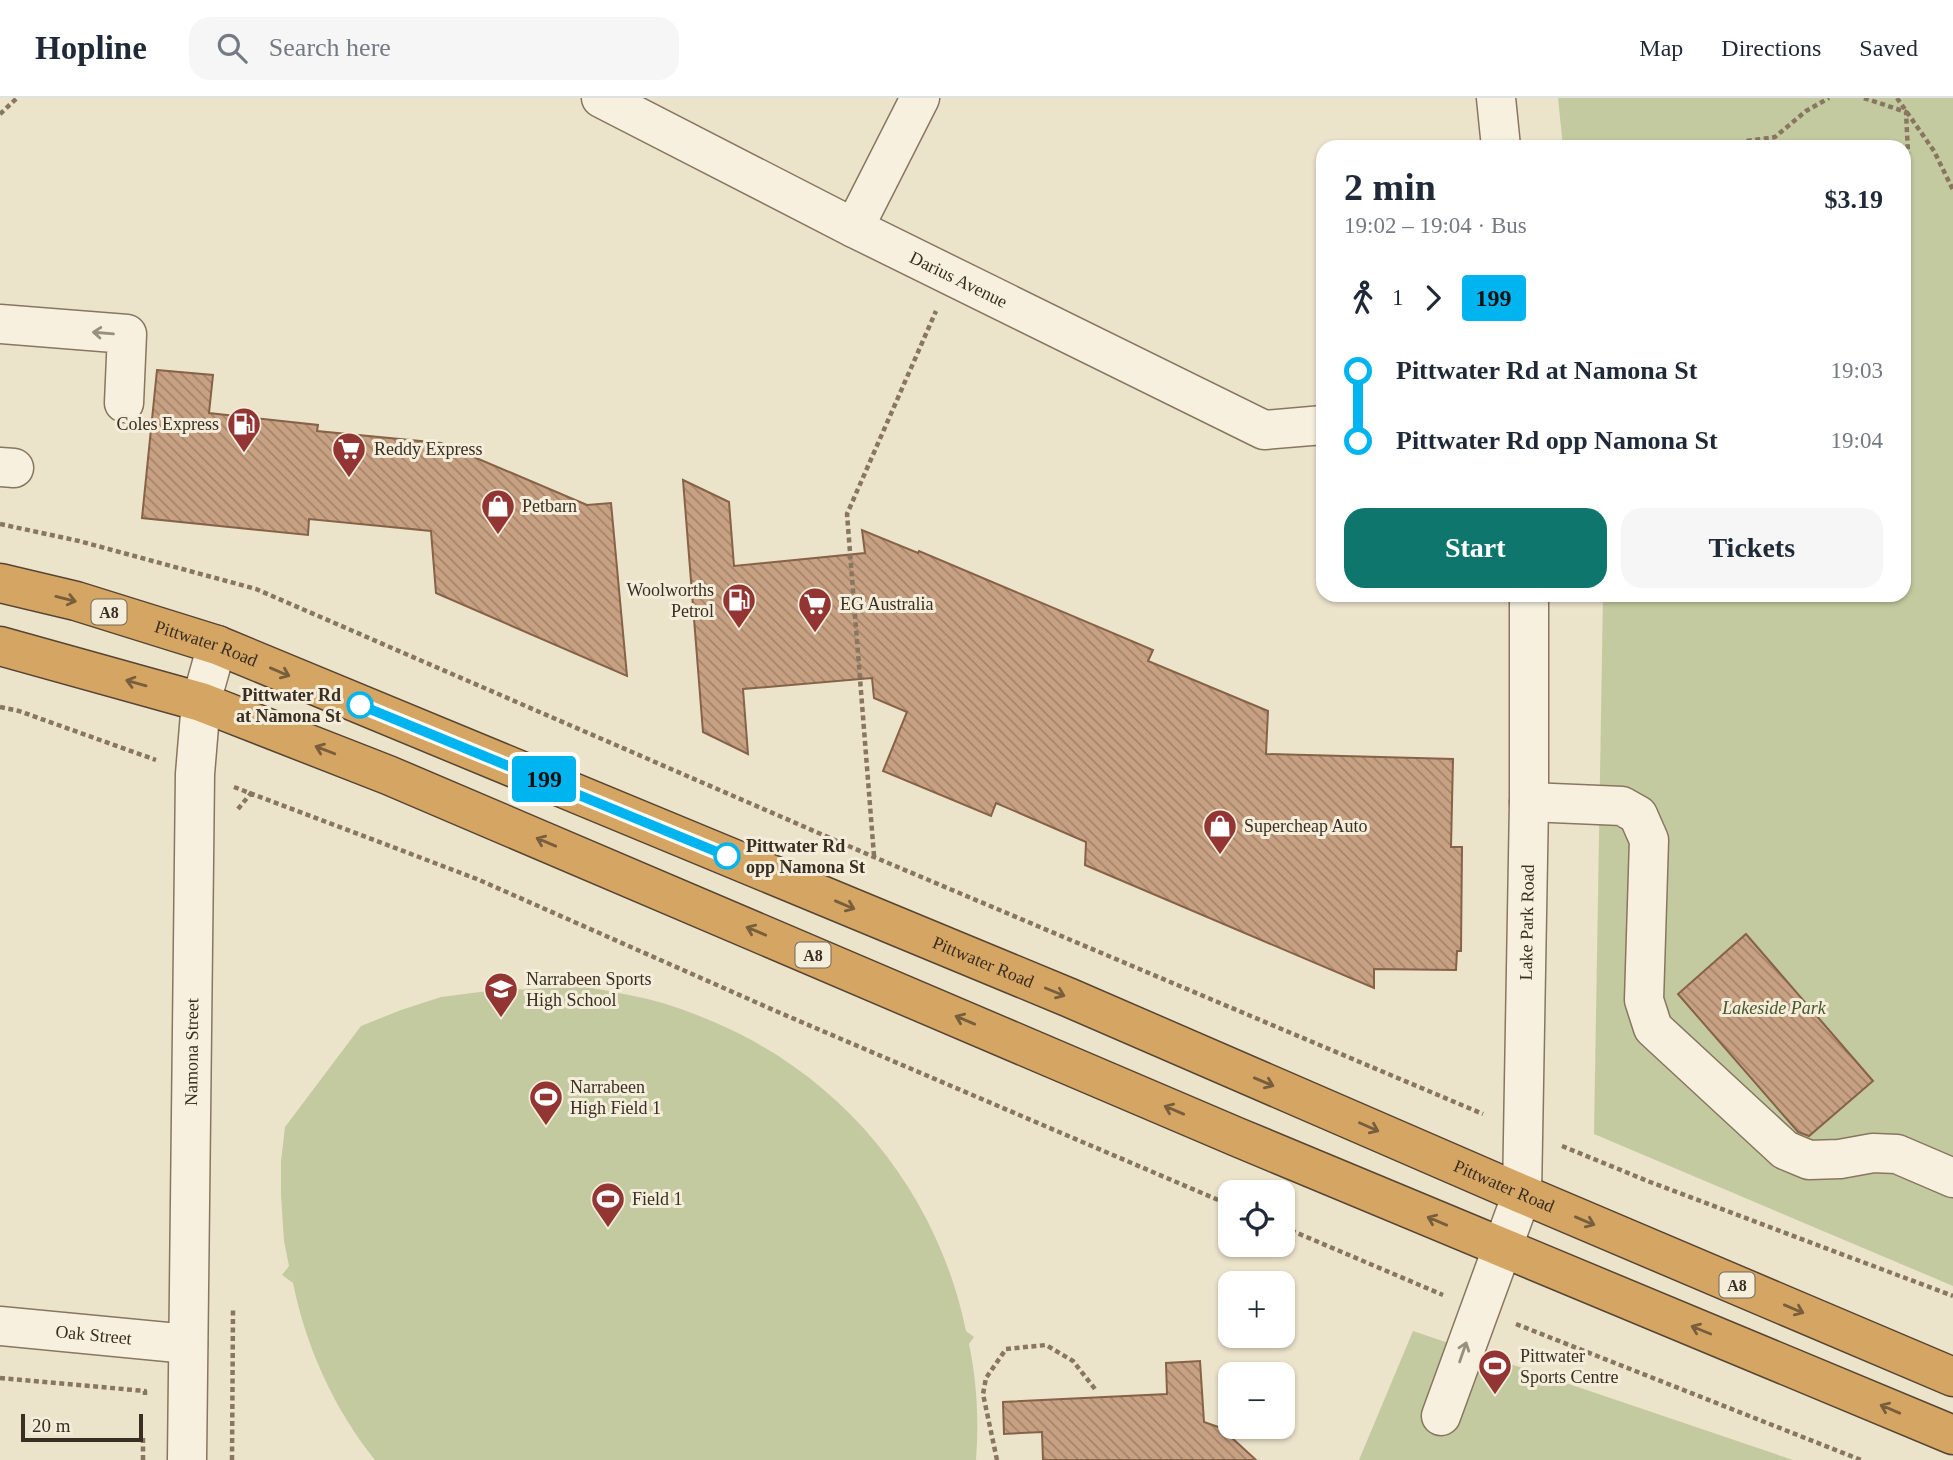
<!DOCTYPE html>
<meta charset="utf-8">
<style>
body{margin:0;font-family:"Times New Roman",serif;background:#f6f6f7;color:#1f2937;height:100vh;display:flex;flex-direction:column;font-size:26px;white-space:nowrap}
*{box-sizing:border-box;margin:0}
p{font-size:23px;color:#747a83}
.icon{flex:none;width:38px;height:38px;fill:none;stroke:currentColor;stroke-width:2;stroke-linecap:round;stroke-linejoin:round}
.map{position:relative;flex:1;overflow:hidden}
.side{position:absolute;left:1316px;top:42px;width:595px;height:462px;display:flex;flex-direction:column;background:#fff;border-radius:21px;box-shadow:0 2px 5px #0004}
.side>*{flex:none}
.badge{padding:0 14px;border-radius:5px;font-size:24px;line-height:46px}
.controls{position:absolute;left:1218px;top:1082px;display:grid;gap:14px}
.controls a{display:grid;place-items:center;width:77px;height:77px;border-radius:14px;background:#fff;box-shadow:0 2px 5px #0004;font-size:35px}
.scale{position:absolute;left:21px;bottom:18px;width:122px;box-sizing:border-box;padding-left:7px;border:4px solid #3a2e22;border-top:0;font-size:19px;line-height:24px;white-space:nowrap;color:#3a2e22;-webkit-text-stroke:5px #f4edda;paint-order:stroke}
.map>.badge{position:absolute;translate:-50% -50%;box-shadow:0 0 0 4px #fff}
.legs{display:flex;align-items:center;gap:10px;height:77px;padding:0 28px;font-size:23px}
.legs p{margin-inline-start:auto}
.head{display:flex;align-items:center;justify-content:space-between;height:119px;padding:0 28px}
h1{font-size:38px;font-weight:700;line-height:52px}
.primary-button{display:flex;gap:14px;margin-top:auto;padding:14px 28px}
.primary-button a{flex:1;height:80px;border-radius:21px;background:#0f766e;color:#fff;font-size:28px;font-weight:700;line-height:80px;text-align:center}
.primary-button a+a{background:#f6f6f7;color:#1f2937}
ul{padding:0 28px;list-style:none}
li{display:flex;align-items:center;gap:24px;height:70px;font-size:26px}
li i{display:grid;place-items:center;width:10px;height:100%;margin:0 9px;background:currentColor}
li i::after{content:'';width:18px;height:18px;margin:-9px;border:5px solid;border-radius:50%;background:#fff}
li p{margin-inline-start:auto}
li:first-child i{background:linear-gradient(#0000 50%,currentColor 0)}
li:last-child i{background:linear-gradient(currentColor 50%,#0000 0)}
header{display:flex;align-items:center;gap:42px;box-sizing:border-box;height:98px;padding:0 35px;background:#fff;border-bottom:2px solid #e0e1e3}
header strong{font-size:33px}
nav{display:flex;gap:38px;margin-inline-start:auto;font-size:24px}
.search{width:490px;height:63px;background:#f6f6f7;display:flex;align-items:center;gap:18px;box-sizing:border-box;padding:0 24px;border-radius:21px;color:#747a83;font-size:26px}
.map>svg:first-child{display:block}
.green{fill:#c4ca9f}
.building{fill:url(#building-back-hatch);stroke:#866247;stroke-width:2}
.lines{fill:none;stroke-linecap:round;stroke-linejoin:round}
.minor-casing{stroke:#887660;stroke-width:41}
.highway-casing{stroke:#574533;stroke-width:41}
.path{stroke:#887660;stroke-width:4.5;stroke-dasharray:5 3.5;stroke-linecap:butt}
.minor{stroke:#f7f0de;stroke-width:38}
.highway{stroke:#d4a563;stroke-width:38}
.oneway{stroke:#988f80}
.oneway2{stroke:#785e3c}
.line-1-casing{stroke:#fff;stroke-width:16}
.line-1{stroke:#00b5ef;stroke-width:10}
.stop-1-dot{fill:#fff;stroke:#00b5ef;stroke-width:3.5}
.labels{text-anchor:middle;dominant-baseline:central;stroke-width:6;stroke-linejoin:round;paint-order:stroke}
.shield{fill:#f4edda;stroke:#726759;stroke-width:2}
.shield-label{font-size:16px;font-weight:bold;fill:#3a2e22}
.street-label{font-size:18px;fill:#3a2e22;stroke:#f4edda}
.poi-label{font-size:18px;fill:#3a2e22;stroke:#f4edda;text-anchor:start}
.stop-label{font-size:18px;font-weight:bold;fill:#3a2e22;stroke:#f4edda;text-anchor:end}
.park-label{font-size:18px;font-style:italic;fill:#49552a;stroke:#f4edda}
</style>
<header>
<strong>Hopline</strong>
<div class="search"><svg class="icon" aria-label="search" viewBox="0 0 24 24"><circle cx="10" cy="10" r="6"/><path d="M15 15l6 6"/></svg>Search here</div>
<nav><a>Map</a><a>Directions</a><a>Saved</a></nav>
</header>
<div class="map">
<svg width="1953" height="1362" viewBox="0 0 1953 1362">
<defs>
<pattern id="building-back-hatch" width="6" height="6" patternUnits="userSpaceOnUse" patternTransform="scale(1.75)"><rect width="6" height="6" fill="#c8a183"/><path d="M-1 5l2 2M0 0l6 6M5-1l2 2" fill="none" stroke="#a3846b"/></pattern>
</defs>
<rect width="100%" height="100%" fill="#ece3cb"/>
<path class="green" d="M 1558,0 L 1953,0 L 1953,1188 L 1594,1036 L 1603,497 L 1904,497 L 1904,49 L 1563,49 Z
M 504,882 C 507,885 512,890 517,891 C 529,893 551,888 565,888 C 589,888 614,894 638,899 C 665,904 690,914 714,924 C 844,979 938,1095 966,1233 L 974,1239 L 969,1246 C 977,1284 979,1323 976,1362 L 375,1362 C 334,1311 306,1249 293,1185 L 282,1177 L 289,1168 L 284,1143 L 281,1097 L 281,1063 L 285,1029 L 361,928 L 401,912 L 441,899 L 496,892 Z
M 1413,1233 L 1793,1362 L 1359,1362 Z"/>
<path class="building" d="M 157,272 L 213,277 L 209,315 L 318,327 L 317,333 L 441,345 L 587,407 L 611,405 L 627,578 L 436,495 L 431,433 L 309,421 L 308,437 L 142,420 Z
M 683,382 L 729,404 L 734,468 L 865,455 L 862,432 L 918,455 L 919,453 L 1153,552 L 1148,563 L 1268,613 L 1266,656 L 1453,661 L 1451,749 L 1462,749 L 1461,853 L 1457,853 L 1456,872 L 1374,871 L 1374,890 L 1085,767 L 1086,744 L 996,705 L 991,718 L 883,673 L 907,614 L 874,600 L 872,580 L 743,591 L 748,656 L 703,634 Z
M 1746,836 L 1873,983 L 1809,1038 L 1798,1034 L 1678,896 Z
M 1200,1263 L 1204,1324 L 1221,1330 L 1256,1362 L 1043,1362 L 1042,1334 L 1004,1336 L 1003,1304 L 1167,1296 L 1166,1265 Z"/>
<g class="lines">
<g class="minor-casing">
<g id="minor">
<path id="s1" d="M 601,0 L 854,130 L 1264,332 L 1323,327"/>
<path d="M 1496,0 L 1501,49"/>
<path d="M 854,130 L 920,0"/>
<path d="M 0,226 L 127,236 L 124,305"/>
<path d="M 0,369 L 14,370"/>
<path d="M 1529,704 L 1622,708 L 1638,717 L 1649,742 L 1644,902 L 1653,930 L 1785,1052 L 1809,1062 L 1840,1061 L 1873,1055 L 1897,1056 L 1953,1080"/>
<path id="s2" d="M 0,1228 L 188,1246"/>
<path id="s3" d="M 1441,1318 L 1522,1096 L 1529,704 L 1529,497"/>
<path id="s4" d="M 187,1362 L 195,676 L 201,604 L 217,547"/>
</g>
</g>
<g class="highway-casing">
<g id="highway">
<path id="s5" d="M 0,485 L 76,503 L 217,547 L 1070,900 L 1522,1096 L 1953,1279"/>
<path d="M 0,548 L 201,604 L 388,677 L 1237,1039 L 1953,1337"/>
</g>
</g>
<path class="path" d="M 1864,0 L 1906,14 L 1908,55 L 1904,69
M 1897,0 L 1934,53 L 1953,92
M 0,16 L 17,0
M 1731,49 L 1747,43 L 1775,39 L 1806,13 L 1829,0
M 0,426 L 79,443 L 256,491 L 874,759 L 1483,1016
M 0,609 L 19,613 L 156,662
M 234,689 L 477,781 L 778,914 L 1230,1107
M 238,711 L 252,694
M 874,758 L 847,416 L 936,213
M 1562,1048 L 1650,1084 L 1953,1198
M 1283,1129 L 1443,1197
M 1516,1226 L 1861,1362
M 0,1280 L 145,1293 L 145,1298
M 143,1362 L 143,1338
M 232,1362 L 233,1212
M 997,1362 L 983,1296 L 986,1280 L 1006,1251 L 1046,1247 L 1073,1263 L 1095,1291"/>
<use href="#minor" class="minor"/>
<use href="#highway" class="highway"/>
</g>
<defs><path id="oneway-shaft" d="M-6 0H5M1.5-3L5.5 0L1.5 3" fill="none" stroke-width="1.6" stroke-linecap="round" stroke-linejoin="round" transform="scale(1.75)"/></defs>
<g class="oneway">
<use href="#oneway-shaft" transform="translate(103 235) rotate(-175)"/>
<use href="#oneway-shaft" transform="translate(1463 1254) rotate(-71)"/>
</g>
<g class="oneway2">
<use href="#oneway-shaft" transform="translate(66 501) rotate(14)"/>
<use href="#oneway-shaft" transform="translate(280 574) rotate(23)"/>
<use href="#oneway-shaft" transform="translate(136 585) rotate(-164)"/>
<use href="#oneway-shaft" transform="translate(325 652) rotate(-159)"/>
<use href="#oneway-shaft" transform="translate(546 744) rotate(-157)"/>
<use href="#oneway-shaft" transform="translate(845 807) rotate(23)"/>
<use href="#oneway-shaft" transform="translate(756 833) rotate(-157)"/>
<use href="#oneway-shaft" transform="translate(1055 894) rotate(22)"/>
<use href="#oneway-shaft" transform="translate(965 922) rotate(-157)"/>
<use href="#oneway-shaft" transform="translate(1264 984) rotate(23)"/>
<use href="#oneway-shaft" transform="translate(1174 1012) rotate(-157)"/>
<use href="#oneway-shaft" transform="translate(1369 1029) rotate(24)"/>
<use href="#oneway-shaft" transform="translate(1437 1123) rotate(-157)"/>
<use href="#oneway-shaft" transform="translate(1585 1123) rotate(23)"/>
<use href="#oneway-shaft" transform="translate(1794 1211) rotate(23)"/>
<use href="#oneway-shaft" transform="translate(1701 1232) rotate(-158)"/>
<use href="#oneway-shaft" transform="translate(1890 1311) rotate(-157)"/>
</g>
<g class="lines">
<g class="line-1-casing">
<path id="line-1" d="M 360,607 L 727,758"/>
</g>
<use href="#line-1" class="line-1"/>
</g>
<defs>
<g id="fuel-pin" transform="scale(1.75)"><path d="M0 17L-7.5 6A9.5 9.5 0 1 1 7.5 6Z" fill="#933533" stroke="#f4edda"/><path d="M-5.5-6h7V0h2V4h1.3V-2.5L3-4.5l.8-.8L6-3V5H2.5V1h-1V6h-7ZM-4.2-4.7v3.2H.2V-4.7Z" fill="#fff"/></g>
<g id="supermarket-pin" transform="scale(1.75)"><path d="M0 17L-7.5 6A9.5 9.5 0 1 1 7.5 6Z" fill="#933533" stroke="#f4edda"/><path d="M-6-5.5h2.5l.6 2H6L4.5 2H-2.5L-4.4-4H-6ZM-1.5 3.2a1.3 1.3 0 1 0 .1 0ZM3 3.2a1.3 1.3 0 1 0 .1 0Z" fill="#fff"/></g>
<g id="shop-pin" transform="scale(1.75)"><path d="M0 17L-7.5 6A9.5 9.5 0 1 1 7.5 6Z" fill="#933533" stroke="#f4edda"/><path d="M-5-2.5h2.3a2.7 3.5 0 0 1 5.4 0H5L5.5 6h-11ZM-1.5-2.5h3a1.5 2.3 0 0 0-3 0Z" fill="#fff"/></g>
<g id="school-pin" transform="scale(1.75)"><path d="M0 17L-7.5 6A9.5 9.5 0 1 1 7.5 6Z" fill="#933533" stroke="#f4edda"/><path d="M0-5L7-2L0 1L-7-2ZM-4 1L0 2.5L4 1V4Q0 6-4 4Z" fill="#fff"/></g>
<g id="stadium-pin" transform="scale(1.75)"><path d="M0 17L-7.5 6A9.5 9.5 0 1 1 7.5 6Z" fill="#933533" stroke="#f4edda"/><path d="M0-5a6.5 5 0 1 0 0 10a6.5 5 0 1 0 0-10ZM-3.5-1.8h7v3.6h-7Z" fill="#fff"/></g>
</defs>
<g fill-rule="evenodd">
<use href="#fuel-pin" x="244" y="326"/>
<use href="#supermarket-pin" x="349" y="351"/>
<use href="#shop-pin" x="498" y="408"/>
<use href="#fuel-pin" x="739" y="502"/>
<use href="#supermarket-pin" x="815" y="506"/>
<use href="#shop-pin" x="1220" y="728"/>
<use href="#school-pin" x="501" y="891"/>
<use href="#stadium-pin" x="546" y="999"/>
<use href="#stadium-pin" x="608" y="1101"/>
<use href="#stadium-pin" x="1495" y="1268"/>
</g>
<g class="stop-1-dot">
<circle cx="360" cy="607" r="12"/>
<circle cx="727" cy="758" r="12"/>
</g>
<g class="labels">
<g class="shield">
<rect x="91.5" y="501.5" width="35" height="25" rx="5"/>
<rect x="795.5" y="844.5" width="35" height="25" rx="5"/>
<rect x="1719.5" y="1174.5" width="35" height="25" rx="5"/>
</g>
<g class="shield-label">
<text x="109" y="514">A8</text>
<text x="813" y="857">A8</text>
<text x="1737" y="1187">A8</text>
</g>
<g class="street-label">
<text stroke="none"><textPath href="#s1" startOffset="401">Darius Avenue</textPath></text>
<text stroke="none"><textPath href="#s5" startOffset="215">Pittwater Road</textPath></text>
<text stroke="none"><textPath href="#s3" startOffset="508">Lake Park Road</textPath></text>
<text stroke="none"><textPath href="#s5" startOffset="1055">Pittwater Road</textPath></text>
<text stroke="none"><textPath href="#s4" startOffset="408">Namona Street</textPath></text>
<text stroke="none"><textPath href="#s5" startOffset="1622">Pittwater Road</textPath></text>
<text stroke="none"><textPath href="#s2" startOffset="94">Oak Street</textPath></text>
</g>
<g class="poi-label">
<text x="219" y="326" text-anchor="end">Coles Express</text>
<text x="374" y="351">Reddy Express</text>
<text x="522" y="408">Petbarn</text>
<text x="714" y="492" text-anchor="end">Woolworths<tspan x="714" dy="21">Petrol</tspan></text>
<text x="840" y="506">EG Australia</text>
<text x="1244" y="728">Supercheap Auto</text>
<text x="526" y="881">Narrabeen Sports<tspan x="526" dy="21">High School</tspan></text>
<text x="570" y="989">Narrabeen<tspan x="570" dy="21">High Field 1</tspan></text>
<text x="632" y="1101">Field 1</text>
<text x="1520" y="1258">Pittwater<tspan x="1520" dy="21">Sports Centre</tspan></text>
</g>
<g class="stop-label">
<text x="341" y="597">Pittwater Rd<tspan x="341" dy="21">at Namona St</tspan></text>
<text x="746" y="748" text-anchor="start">Pittwater Rd<tspan x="746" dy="21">opp Namona St</tspan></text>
</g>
<g class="park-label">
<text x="1774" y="910">Lakeside Park</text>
</g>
</g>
</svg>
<div class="controls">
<a><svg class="icon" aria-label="locate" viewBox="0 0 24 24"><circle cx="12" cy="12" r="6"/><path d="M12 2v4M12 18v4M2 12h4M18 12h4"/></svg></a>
<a>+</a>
<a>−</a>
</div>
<div class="scale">20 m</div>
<b class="badge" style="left:544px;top:681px;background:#00b5ef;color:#111">199</b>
<section class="side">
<div class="head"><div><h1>2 min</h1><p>19:02 – 19:04 · Bus</p></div><b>$3.19</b></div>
<div class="legs"><svg class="icon" aria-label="walk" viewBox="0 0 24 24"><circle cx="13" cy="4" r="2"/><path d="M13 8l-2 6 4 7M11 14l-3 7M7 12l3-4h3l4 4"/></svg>1<svg class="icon" aria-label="forward" viewBox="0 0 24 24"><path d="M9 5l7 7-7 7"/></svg><b class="badge" style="background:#00b5ef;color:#111">199</b></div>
<ul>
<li><i style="color:#00b5ef"></i><b>Pittwater Rd at Namona St</b><p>19:03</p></li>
<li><i style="color:#00b5ef"></i><b>Pittwater Rd opp Namona St</b><p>19:04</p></li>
</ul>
<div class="primary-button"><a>Start</a><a>Tickets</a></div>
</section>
</div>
